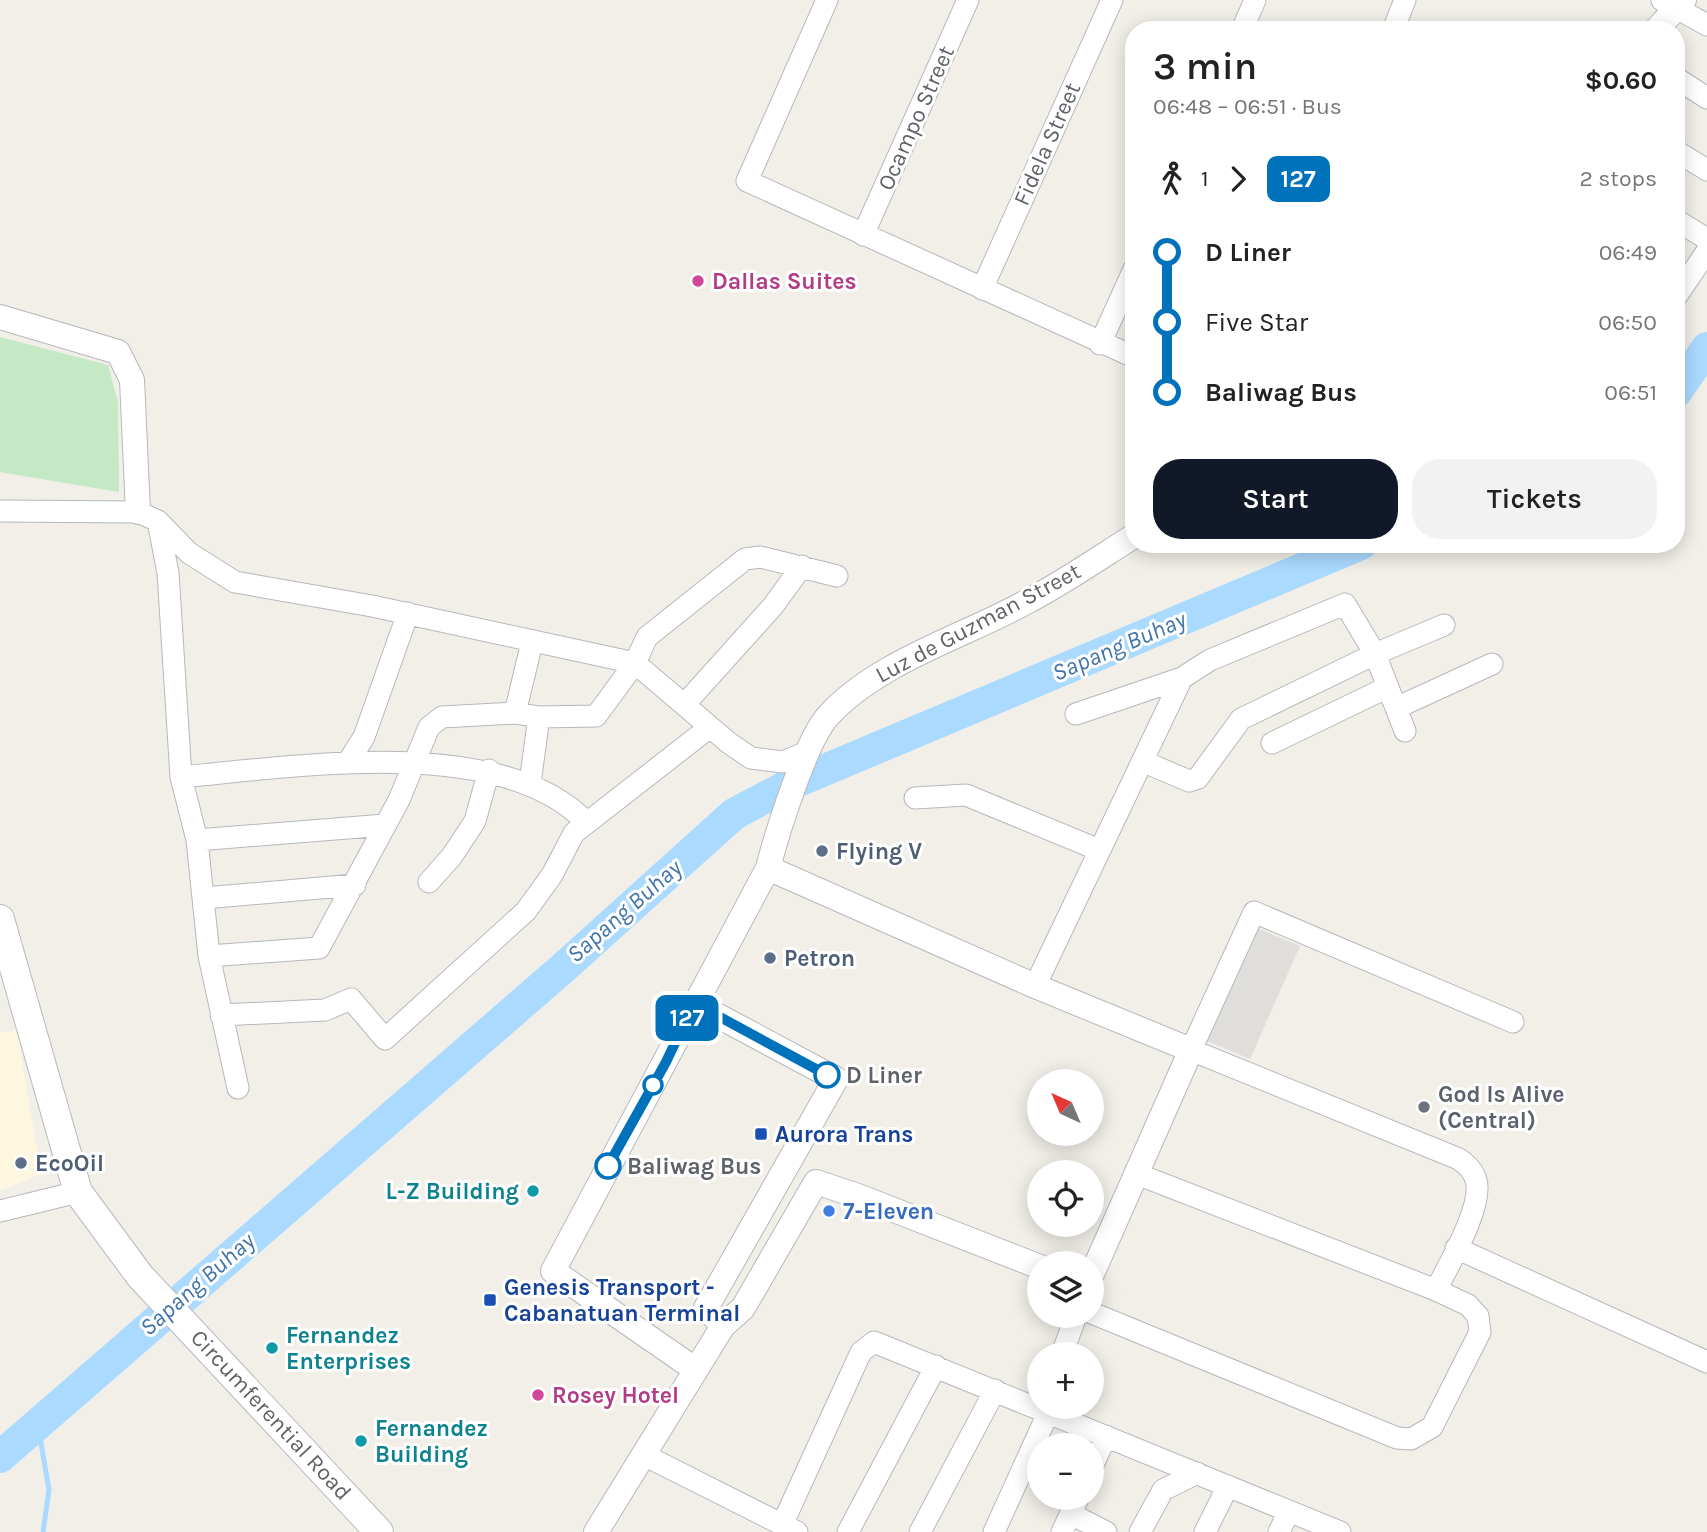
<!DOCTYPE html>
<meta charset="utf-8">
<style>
body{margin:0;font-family:Karla,sans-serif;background:#f2f2f2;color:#222;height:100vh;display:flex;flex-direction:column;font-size:26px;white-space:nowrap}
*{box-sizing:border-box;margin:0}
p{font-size:23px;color:#767676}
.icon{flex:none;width:38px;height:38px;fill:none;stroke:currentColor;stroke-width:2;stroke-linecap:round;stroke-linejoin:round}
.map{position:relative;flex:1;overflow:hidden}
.drawer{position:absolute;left:1125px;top:21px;width:560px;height:532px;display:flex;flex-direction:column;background:#fff;border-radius:28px;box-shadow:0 4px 18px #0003}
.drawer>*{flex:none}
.badge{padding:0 14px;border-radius:10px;font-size:24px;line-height:46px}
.needle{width:46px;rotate:316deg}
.buttons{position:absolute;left:1027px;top:1069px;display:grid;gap:14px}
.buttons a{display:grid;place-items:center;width:77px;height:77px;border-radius:50%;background:#fff;box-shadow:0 4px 18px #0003;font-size:35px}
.map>.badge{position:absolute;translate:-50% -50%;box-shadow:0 0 0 4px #fff}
.legs{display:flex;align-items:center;gap:10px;height:77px;padding:0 28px;font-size:23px}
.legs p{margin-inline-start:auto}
.headline{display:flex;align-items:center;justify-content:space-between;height:119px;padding:0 28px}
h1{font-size:38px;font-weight:600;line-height:52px}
.button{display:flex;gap:14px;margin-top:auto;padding:14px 28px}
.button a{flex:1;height:80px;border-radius:28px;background:#111827;color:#fff;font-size:28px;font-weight:600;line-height:80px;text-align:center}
.button a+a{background:#f2f2f2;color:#222}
ul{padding:0 28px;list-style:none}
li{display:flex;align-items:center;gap:24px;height:70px;font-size:26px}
li i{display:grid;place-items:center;width:10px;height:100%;margin:0 9px;background:currentColor}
li i::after{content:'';width:18px;height:18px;margin:-9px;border:5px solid;border-radius:50%;background:#fff}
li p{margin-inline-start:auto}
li:first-child i{background:linear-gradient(#0000 50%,currentColor 0)}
li:last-child i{background:linear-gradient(currentColor 50%,#0000 0)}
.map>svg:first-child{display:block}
.commercial{fill:#fef7e0}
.industrial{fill:#e0deda}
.green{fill:#c5e8c5}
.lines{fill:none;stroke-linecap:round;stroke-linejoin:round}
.stream{stroke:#aadaff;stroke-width:5}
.river{stroke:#aadaff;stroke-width:32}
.minor-casing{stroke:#b5b8bc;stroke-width:23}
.tertiary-casing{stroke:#b5b8bc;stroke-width:26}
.secondary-casing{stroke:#b6babf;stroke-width:30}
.minor{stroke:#fff;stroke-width:21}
.tertiary{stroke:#fff;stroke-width:24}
.secondary{stroke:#fff;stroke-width:28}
.line-1-casing{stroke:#fff;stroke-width:16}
.line-1{stroke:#0072bc;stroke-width:10}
.hotel-dot{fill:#d1479c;stroke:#fff;stroke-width:2.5}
.service-dot{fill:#5c6f8a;stroke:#fff;stroke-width:2.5}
.stop-1-dot{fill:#fff;stroke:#0072bc;stroke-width:3.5}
.worship-dot{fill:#6b7280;stroke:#fff;stroke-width:2.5}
.transit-dot{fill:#1a4fb4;stroke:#fff;stroke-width:2.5}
.culture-dot{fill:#0f9aa8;stroke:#fff;stroke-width:2.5}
.shop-dot{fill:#3f7fe0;stroke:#fff;stroke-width:2.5}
.labels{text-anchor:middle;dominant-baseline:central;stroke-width:6;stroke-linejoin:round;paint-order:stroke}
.street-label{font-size:23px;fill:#5f6368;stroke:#fff}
.hotel-label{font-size:23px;font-weight:bold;fill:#b23c85;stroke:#fff;text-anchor:start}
.service-label{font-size:23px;font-weight:bold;fill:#4e5e75;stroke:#fff;text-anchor:start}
.stop-label{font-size:23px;font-weight:bold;fill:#5f6368;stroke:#fff;text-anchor:start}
.worship-label{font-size:23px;font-weight:bold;fill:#5b616d;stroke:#fff;text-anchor:start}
.transit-label{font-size:23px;font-weight:bold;fill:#164399;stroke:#fff;text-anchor:start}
.culture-label{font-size:23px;font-weight:bold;fill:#0d838f;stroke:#fff;text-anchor:start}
.shop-label{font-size:23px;font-weight:bold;fill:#366cbe;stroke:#fff;text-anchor:start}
.water-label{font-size:24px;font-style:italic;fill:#4174aa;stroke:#fff}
</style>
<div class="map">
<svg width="1707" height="1532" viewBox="0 0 1707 1532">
<rect width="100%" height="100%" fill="#f1efe8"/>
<path class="commercial" d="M 17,1031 L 41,1174 L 0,1191 L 0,1032 Z"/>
<path class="industrial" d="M 1257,928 L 1300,946 L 1250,1059 L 1207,1041 Z"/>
<path class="green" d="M 0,337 L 108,365 L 118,402 L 119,492 L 0,472 Z"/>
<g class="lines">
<path class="stream" d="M 38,1425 L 49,1490 L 43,1532"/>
<path class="river" d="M 1676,392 L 1707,348
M 0,1457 L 563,968 L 734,814 L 789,785 L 1361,544"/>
<g class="minor-casing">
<path id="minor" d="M 827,0 L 747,181 L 1134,357
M 1662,0 L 1707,25
M 1242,30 L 1255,0
M 1393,30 L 1405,0
M 1676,78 L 1707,98
M 1676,151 L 1707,170
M 1676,220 L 1707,239
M 863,235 L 968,0
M 982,289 L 1112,0
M 1676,297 L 1707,251
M 1100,344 L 1134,269
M 0,511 L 138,512 L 158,521 L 189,553 L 235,582 L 372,606 L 635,663 L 729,743 L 751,758 L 783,762 L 809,751
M 158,521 L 168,573 L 181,777 L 197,840 L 209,956 L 238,1088
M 684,705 L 773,606 L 802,566
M 1396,708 L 1492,664
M 515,713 L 532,642
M 1076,714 L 1182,678
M 1272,743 L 1388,687
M 1142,761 L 1189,781 L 1198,778 L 1241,719 L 1375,654 L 1444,625
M 348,762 L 364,737 L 408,613
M 181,777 C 294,767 500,733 586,822
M 530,783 L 539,717
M 915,798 L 966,795 L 1099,850
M 197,840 L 385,825
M 429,882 L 452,856 L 475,821 L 489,770
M 204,898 L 355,885
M 209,956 L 319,948 L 399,800 L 429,727 L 442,717 L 515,713 L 539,717 L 596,716 L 635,663 L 647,637 L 745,559 L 760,557 L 837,576
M 1035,986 L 1182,678 L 1210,660 L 1345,604 L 1375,654 L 1405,731
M 221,1015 L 325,1010 L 351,999 L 385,1039 L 526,911 L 552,875 L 574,833 L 710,727
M 0,1211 L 78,1192
M 1456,1248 L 1707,1362
M 1436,1290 C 1448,1266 1484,1205 1476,1180 C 1473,1170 1467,1165 1459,1159 L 1191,1050 L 1254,912 L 1513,1022
M 1092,1313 L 1397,1438 L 1411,1439 L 1432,1427 L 1480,1332 L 1478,1316 L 1468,1305 L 1436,1290 L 1137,1174
M 1062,1354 L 1076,1316
M 644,1455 L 797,1532
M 1092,1467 L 1106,1436
M 1071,1514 L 1106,1532
M 782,1525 L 861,1352 L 874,1342 L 1340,1532
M 848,1532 L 936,1366
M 920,1532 L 995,1390
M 994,1532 L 1049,1411 L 1048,1407
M 1062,1532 L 1078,1498
M 1140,1532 L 1163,1490 L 1197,1473
M 1205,1532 L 1228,1486
M 1279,1532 L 1289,1511"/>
</g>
<g class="tertiary-casing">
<path id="tertiary" d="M 1656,30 L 1684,0
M 0,317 L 118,352 L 132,380 L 138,512
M 768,868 L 1035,986 L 1191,1050 L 1092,1274
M 723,1326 L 743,1308 L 816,1182 L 858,1196 L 1040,1267
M 696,1370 L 553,1271 L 768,868 C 777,833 806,740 828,716 C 878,661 966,636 1030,600 C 1066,581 1099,558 1134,536
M 596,1532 L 723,1326 L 706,1308 L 836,1079 L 694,1003"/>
</g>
<g class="secondary-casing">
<path id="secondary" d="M 0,919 L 78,1192 L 140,1276 L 379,1532"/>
</g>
<use href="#minor" class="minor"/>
<use href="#tertiary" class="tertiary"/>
<use href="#secondary" class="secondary"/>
</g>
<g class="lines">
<g class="line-1-casing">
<path id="line-1" d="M 608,1166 L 666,1062 L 694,1003 L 827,1075"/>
</g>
<use href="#line-1" class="line-1"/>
</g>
<g class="hotel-dot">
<circle cx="698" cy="281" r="7"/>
<circle cx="538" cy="1395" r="7"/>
</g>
<g class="service-dot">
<circle cx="822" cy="851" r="7"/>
<circle cx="770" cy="958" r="7"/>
<circle cx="21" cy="1163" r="7"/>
</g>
<g class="stop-1-dot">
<circle cx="827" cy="1075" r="12"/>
<circle cx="653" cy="1085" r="9"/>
<circle cx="608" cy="1166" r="12"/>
</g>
<circle class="worship-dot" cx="1424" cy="1107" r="7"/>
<g class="transit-dot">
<rect x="754" y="1127" width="14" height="14" rx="3.5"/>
<rect x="483" y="1293" width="14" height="14" rx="3.5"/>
</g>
<g class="culture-dot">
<circle cx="533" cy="1191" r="7"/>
<circle cx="272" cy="1348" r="7"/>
<circle cx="361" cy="1441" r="7"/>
</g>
<circle class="shop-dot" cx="829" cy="1211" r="7"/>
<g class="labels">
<g class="street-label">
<text transform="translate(916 118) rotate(-66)">Ocampo Street</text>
<text transform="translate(1047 144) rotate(-66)">Fidela Street</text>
<text transform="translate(978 623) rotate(-28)">Luz de Guzman Street</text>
<text transform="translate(271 1415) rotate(47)">Circumferential Road</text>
</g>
<g class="hotel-label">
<text x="712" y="281">Dallas Suites</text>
<text x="552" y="1395">Rosey Hotel</text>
</g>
<g class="service-label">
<text x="836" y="851">Flying V</text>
<text x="784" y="958">Petron</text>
<text x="35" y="1163">EcoOil</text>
</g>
<g class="stop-label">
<text x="846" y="1075">D Liner</text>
<text x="627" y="1166">Baliwag Bus</text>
</g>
<g class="worship-label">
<text x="1438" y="1094">God Is Alive<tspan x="1438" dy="26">(Central)</tspan></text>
</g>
<g class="transit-label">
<text x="775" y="1134">Aurora Trans</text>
<text x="504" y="1287">Genesis Transport -<tspan x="504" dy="26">Cabanatuan Terminal</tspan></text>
</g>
<g class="culture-label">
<text x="519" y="1191" text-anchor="end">L-Z Building</text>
<text x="286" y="1335">Fernandez<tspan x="286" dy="26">Enterprises</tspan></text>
<text x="375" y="1428">Fernandez<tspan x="375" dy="26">Building</tspan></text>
</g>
<g class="shop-label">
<text x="843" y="1211">7-Eleven</text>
</g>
<g class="water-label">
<text transform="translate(1119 646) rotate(-23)">Sapang Buhay</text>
<text transform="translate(624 911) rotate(-41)">Sapang Buhay</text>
<text transform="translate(197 1284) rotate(-41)">Sapang Buhay</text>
</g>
</g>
</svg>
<div class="buttons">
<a><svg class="needle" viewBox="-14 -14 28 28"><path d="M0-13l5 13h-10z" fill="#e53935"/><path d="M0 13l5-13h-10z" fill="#767676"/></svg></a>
<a><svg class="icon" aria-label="locate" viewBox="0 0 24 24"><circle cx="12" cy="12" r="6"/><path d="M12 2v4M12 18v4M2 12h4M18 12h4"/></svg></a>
<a><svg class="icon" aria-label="layers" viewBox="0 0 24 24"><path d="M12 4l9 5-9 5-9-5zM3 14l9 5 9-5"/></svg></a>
<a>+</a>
<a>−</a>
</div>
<b class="badge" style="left:687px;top:1018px;background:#0072bc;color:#fff">127</b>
<section class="drawer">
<div class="headline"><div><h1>3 min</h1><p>06:48 – 06:51 · Bus</p></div><b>$0.60</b></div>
<div class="legs"><svg class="icon" aria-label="walk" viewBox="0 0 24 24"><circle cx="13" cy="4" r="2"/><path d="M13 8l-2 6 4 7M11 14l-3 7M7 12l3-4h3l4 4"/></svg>1<svg class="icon" aria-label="forward" viewBox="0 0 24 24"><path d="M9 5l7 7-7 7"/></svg><b class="badge" style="background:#0072bc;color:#fff">127</b><p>2 stops</p></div>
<ul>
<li><i style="color:#0072bc"></i><b>D Liner</b><p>06:49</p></li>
<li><i style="color:#0072bc"></i><span>Five Star</span><p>06:50</p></li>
<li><i style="color:#0072bc"></i><b>Baliwag Bus</b><p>06:51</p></li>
</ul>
<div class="button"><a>Start</a><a>Tickets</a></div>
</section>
</div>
